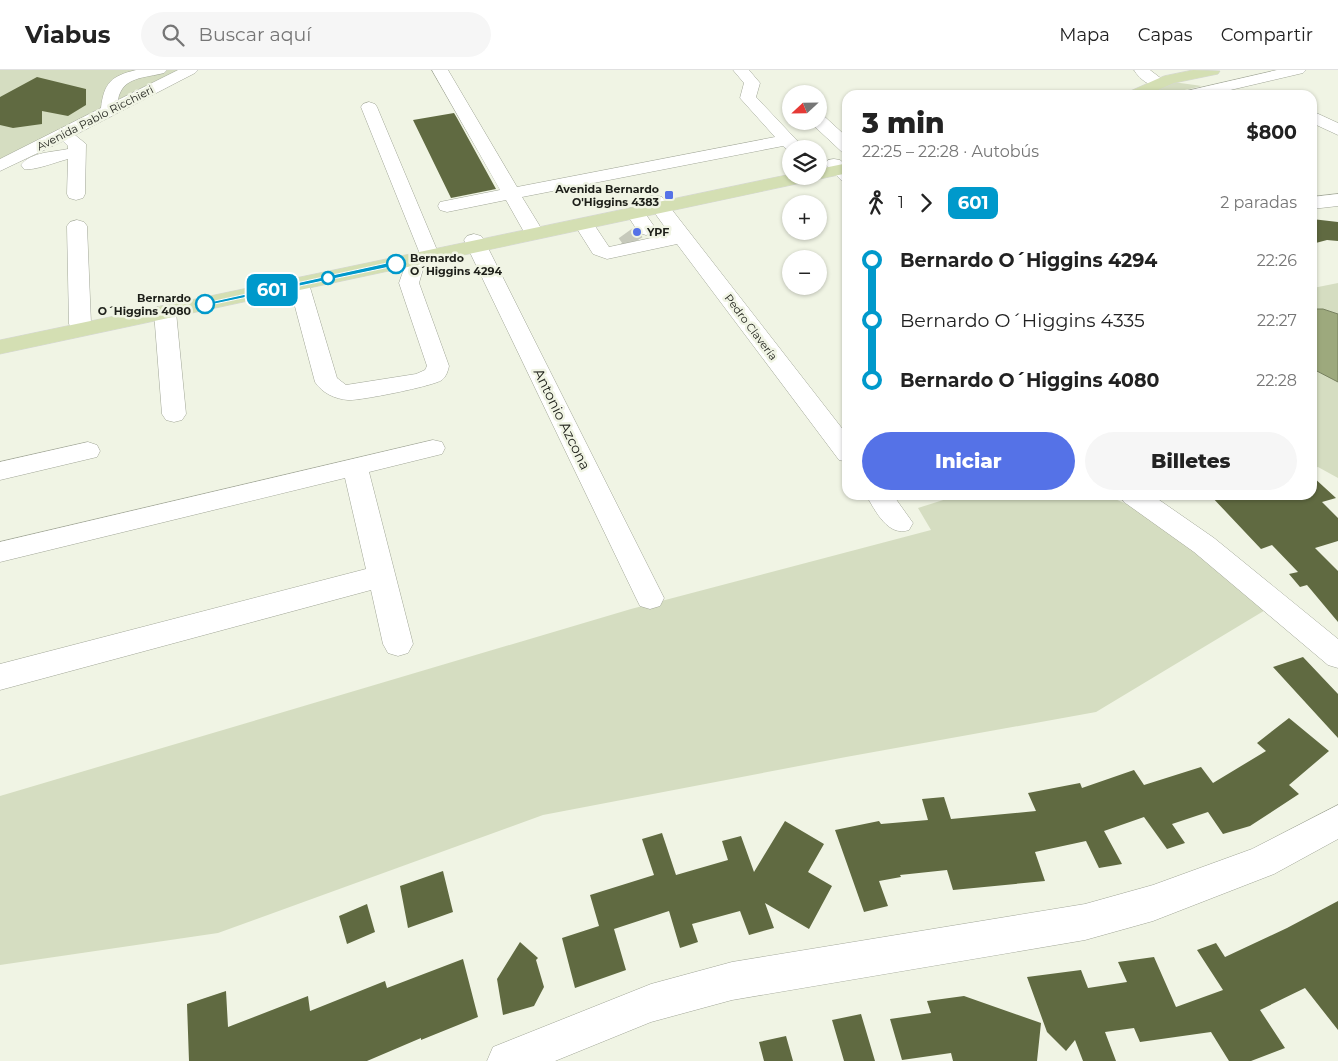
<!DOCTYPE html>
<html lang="es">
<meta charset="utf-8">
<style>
body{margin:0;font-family:Montserrat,sans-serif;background:#f6f6f6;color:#222;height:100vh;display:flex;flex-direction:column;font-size:19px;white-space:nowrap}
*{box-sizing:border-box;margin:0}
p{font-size:16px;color:#767676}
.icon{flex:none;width:28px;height:28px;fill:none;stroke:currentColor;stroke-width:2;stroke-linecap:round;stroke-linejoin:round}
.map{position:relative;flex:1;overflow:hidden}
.side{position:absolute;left:842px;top:20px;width:475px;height:410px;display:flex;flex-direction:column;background:#fff;border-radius:15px;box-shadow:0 1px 4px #0004}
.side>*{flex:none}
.badge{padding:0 10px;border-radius:8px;font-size:18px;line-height:32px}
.needle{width:32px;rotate:248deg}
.buttons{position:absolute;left:782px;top:15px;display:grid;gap:10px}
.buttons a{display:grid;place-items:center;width:45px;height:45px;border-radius:50%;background:#fff;box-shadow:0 1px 4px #0004;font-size:25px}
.map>.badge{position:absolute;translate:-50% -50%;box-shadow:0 0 0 2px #fff}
.legs{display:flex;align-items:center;gap:8px;height:55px;padding:0 20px;font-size:16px}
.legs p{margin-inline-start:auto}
.head{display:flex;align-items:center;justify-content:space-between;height:85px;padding:0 20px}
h1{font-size:28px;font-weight:800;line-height:38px}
.action{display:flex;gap:10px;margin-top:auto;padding:10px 20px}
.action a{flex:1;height:58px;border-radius:30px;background:#5572e7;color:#fff;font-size:20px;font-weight:800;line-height:58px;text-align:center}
.action a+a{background:#f6f6f6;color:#222}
ul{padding:0 20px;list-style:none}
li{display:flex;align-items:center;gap:18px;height:60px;font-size:19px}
li i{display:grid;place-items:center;width:8px;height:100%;margin:0 6px;background:currentColor}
li i::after{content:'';width:12px;height:12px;margin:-6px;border:4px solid;border-radius:50%;background:#fff}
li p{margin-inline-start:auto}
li:first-child i{background:linear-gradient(#0000 50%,currentColor 0)}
li:last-child i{background:linear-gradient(currentColor 50%,#0000 0)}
header{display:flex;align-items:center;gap:30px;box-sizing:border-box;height:70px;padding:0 25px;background:#fff;border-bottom:1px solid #e0e0e0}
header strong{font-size:24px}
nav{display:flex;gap:28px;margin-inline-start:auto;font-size:18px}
.search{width:350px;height:45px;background:#f6f6f6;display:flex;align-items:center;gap:12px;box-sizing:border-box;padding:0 18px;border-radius:28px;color:#767676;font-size:19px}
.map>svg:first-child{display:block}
.green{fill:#d5ddc1}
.water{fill:#9da97d;stroke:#77805f}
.building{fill:#606a41}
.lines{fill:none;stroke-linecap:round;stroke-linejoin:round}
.minor-tunnel-far1{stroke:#c6c9bb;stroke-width:18;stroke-dasharray:18 9;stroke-linecap:butt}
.minor-tunnel{stroke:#c6c9bb;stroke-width:22;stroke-dasharray:22 11;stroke-linecap:butt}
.minor-casing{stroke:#a1a697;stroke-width:1}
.major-casing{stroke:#d6d7d6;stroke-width:1}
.minor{fill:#fff;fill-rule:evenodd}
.major{fill:#d4dfb3;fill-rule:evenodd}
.line-1{fill:#0099cb;stroke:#fff}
.poi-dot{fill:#5572e7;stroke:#f0f4e4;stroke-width:2}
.stop-1-dot{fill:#fff;stroke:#0099cb;stroke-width:2.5}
.labels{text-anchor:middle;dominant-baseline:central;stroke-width:5;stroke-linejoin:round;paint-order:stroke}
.far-street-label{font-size:11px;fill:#1d1f19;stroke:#f0f4e4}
.far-poi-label{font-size:11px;font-weight:bold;fill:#1d1f19;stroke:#f0f4e4;text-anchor:end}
.far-stop-label{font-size:11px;font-weight:bold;fill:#1d1f19;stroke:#f0f4e4;text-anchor:start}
.street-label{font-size:14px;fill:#1d1f19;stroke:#f0f4e4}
</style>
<header>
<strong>Viabus</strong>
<div class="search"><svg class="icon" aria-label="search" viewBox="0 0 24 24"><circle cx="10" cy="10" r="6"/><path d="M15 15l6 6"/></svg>Buscar aquí</div>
<nav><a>Mapa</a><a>Capas</a><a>Compartir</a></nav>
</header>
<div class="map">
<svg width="1338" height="991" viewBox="0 0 1338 991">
<rect width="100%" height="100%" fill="#f0f4e4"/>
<path class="green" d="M 0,0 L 190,0 L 0,96 Z
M 1173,12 L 1202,16 L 1163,25 L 1144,25 Z
M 1338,213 L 1338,408 L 1318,397 L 1313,398 L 1313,218 Z
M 959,425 L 1106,425 L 1147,443 L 1267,539 L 1096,642 L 846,687 L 543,745 L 218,863 L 0,895 L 0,726 L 631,539 L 931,460 L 918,438 Z"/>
<path class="water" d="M 1313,239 L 1323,239 L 1338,244 L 1338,312 L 1313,299 Z"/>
<path class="building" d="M 37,7 L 86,19 L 86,35 L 68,46 L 42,41 L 42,54 L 13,58 L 0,55 L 0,27 Z
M 454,43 L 457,48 L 496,119 L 451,128 L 413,50 Z
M 1312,149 L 1338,152 L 1338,171 L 1327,170 L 1312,174 Z
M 1312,406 L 1336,428 L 1322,432 L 1338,448 L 1338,471 L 1315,478 L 1338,501 L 1338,552 L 1307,515 L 1300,517 L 1289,504 L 1298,502 L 1272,475 L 1261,479 L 1210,425 L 1251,425 L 1253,428 L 1264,425 L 1312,425 Z
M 1303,587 L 1338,624 L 1338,668 L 1273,597 Z
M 1289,648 L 1329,681 L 1289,715 L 1299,724 L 1250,756 L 1223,764 L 1208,742 L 1172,754 L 1185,773 L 1167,779 L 1144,747 L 1104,761 L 1122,794 L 1099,798 L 1086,771 L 1035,782 L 1045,811 L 953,820 L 947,800 L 900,805 L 901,807 L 879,811 L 888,836 L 864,842 L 835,760 L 879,751 L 881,754 L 928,750 L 922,729 L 944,727 L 951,749 L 1036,741 L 1028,723 L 1080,713 L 1082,718 L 1134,700 L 1144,715 L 1201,697 L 1213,713 L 1266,681 L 1257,673 Z
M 785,751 L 824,774 L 808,802 L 832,816 L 809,859 L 765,833 L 774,858 L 749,865 L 740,841 L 692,854 L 698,872 L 680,878 L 669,841 L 614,859 L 626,900 L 575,918 L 562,868 L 599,856 L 590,825 L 654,805 L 642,769 L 662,763 L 676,805 L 728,790 L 722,771 L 741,766 L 754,802 Z
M 443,801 L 453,842 L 408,858 L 400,816 Z
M 1338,831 L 1338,960 L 1305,918 L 1260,940 L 1285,978 L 1251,991 L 1229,991 L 1211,962 L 1140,972 L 1134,958 L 1105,962 L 1116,991 L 1083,991 L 1075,970 L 1066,981 L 1047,962 L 1027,907 L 1081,900 L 1088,918 L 1127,912 L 1118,892 L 1154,887 L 1176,937 L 1223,920 L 1197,880 L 1216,873 L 1225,887 L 1287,858 Z
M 367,834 L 375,862 L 347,874 L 339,846 Z
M 520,872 L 538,888 L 536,890 L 544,917 L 534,936 L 503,945 L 497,909 Z
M 463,889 L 478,947 L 421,970 L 421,968 L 367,991 L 189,991 L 187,934 L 226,921 L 228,957 L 308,926 L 310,941 L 385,911 L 387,918 Z
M 964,926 L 1041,953 L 1037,991 L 953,991 L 951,983 L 902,990 L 890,949 L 931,943 L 927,931 Z
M 861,944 L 875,991 L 844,991 L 832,950 Z
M 786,966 L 793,991 L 764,991 L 759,972 Z"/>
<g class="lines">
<path class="minor-tunnel-far1" d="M 626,163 L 631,170"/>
<path class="minor-tunnel" d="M 630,168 L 633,173"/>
<g class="minor-casing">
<path id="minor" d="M 136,0 L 167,0 L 164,3 C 146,8 122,6 118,30 L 178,0 L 198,0 L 195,3 L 75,65 L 86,74 L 85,124 L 83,128 L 76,130 L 69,128 L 67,124 L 68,89 C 56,92 34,101 24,99 L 21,95 C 30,82 54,82 68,79 L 68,76 L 63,71 L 0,101 L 0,89 L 101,38 C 104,13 111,6 136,0 Z
M 432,0 L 448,0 L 517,117 L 775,67 L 740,28 L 744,13 L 733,0 L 749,0 L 760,13 L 756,27 L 805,79 L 791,79 L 791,83 L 783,76 L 522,127 L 541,158 L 538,162 L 531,164 L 524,162 L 506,130 L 447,142 L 440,140 L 438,136 L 440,132 L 500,120 Z
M 1134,0 L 1150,0 L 1167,13 L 1165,16 C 1152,19 1140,10 1134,0 Z
M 1277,0 L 1306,0 L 1303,3 L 1209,25 L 1180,25 L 1182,22 Z
M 369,32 L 375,34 L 377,37 L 437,180 L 434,184 L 423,185 L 426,189 L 419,213 L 449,296 C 448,301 446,307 442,310 C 434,316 359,331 348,330 C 335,329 322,323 315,312 L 289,214 L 292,210 L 299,208 L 306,210 L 309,214 L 337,308 L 346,315 L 416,304 L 425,300 L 427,296 L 399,213 L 409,185 L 420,184 L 361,37 L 363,34 Z
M 1312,41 L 1338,53 L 1338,65 L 1312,53 Z
M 819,46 L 825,47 L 848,68 L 848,83 L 842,82 L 813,55 L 811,51 L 819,51 Z
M 834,89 L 840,90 L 848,97 L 848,112 L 842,111 L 825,94 L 828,90 Z
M 1338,124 L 1338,136 L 1312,139 L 1312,127 Z
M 655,125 L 662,127 L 848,366 L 848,392 L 839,390 L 677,174 L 607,189 L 593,184 L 574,154 L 577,150 L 584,148 L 591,150 L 609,177 L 670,164 L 646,131 L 648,127 Z
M 635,137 L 642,139 L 656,159 L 653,163 L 646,165 L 639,163 L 626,143 L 628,139 Z
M 77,150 L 84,152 L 87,156 L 91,254 L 88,259 L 80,261 L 72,259 L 69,254 L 67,156 L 70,152 Z
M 474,164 L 481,166 L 484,170 L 664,528 L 660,536 L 650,539 L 640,536 L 636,528 L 464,170 L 467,166 Z
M 165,236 L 173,237 L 176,242 L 186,344 L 182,350 L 174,352 L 166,350 L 162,344 L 154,242 L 157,237 Z
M 433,370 L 442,372 L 445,378 L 442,384 L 369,402 L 413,574 L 408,583 L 398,586 L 388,583 L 383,574 L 371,520 L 0,620 L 0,594 L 366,499 L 345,408 L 0,492 L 0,472 Z
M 88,372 L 97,375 L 100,381 L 97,387 L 0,410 L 0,392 Z
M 866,425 L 893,425 L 913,453 L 909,460 C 888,467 876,442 866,425 Z
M 1120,425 L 1152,425 L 1214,468 L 1338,569 L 1338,598 L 1328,595 L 1194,482 L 1124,432 Z
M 1338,735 L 1338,769 L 1274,804 L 1153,851 L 1085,870 L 732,930 L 651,952 L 555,991 L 487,991 L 493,977 L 651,914 L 732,892 L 1085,834 L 1153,815 L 1252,779 Z"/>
</g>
<g class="major-casing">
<path id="major" d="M 1193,0 L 1220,1 L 1218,4 L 1174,13 L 1147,25 L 1126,25 L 1128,22 L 1164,6 Z
M 848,93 L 848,103 L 0,284 L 0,270 L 791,104 L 791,106 L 819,106 L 819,99 Z"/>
</g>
<use href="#minor" class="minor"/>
<use href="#major" class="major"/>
</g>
<path class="line-1" d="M 396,191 L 399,192 L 399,195 L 205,236 L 201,234 Z"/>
<g class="poi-dot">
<rect x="664" y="120" width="10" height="10" rx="2.5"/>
<circle cx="637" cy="162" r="5"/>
</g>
<g class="stop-1-dot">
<circle cx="396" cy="194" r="9"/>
<circle cx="328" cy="208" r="6"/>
<circle cx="205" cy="234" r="9"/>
</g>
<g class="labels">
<g class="far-street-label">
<text transform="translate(95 48) rotate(-27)">Avenida Pablo Ricchieri</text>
<text transform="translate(751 257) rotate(53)">Pedro Clavería</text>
</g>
<g class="far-poi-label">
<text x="659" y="119">Avenida Bernardo<tspan x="659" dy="13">O'Higgins 4383</tspan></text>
<text x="647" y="162" text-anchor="start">YPF</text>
</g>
<g class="far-stop-label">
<text x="410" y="188">Bernardo<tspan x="410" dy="13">O´Higgins 4294</tspan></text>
<text x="191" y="228" text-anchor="end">Bernardo<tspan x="191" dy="13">O´Higgins 4080</tspan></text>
</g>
<g class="street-label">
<text transform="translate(562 349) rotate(64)">Antonio Azcona</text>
</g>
</g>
</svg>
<div class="buttons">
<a><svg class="needle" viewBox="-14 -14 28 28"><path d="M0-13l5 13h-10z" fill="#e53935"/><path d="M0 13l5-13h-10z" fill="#767676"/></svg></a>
<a><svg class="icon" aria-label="layers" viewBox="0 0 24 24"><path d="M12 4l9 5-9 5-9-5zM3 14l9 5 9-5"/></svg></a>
<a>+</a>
<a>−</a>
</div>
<b class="badge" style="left:272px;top:220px;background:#0099cb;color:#fff">601</b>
<section class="side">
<div class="head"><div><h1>3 min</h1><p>22:25 – 22:28 · Autobús</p></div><b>$800</b></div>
<div class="legs"><svg class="icon" aria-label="walk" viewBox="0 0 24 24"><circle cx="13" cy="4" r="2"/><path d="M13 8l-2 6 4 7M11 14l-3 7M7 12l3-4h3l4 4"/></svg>1<svg class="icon" aria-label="forward" viewBox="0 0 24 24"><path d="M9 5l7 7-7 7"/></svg><b class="badge" style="background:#0099cb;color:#fff">601</b><p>2 paradas</p></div>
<ul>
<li><i style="color:#0099cb"></i><b>Bernardo O´Higgins 4294</b><p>22:26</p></li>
<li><i style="color:#0099cb"></i><span>Bernardo O´Higgins 4335</span><p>22:27</p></li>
<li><i style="color:#0099cb"></i><b>Bernardo O´Higgins 4080</b><p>22:28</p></li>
</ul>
<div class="action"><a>Iniciar</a><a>Billetes</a></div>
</section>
</div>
